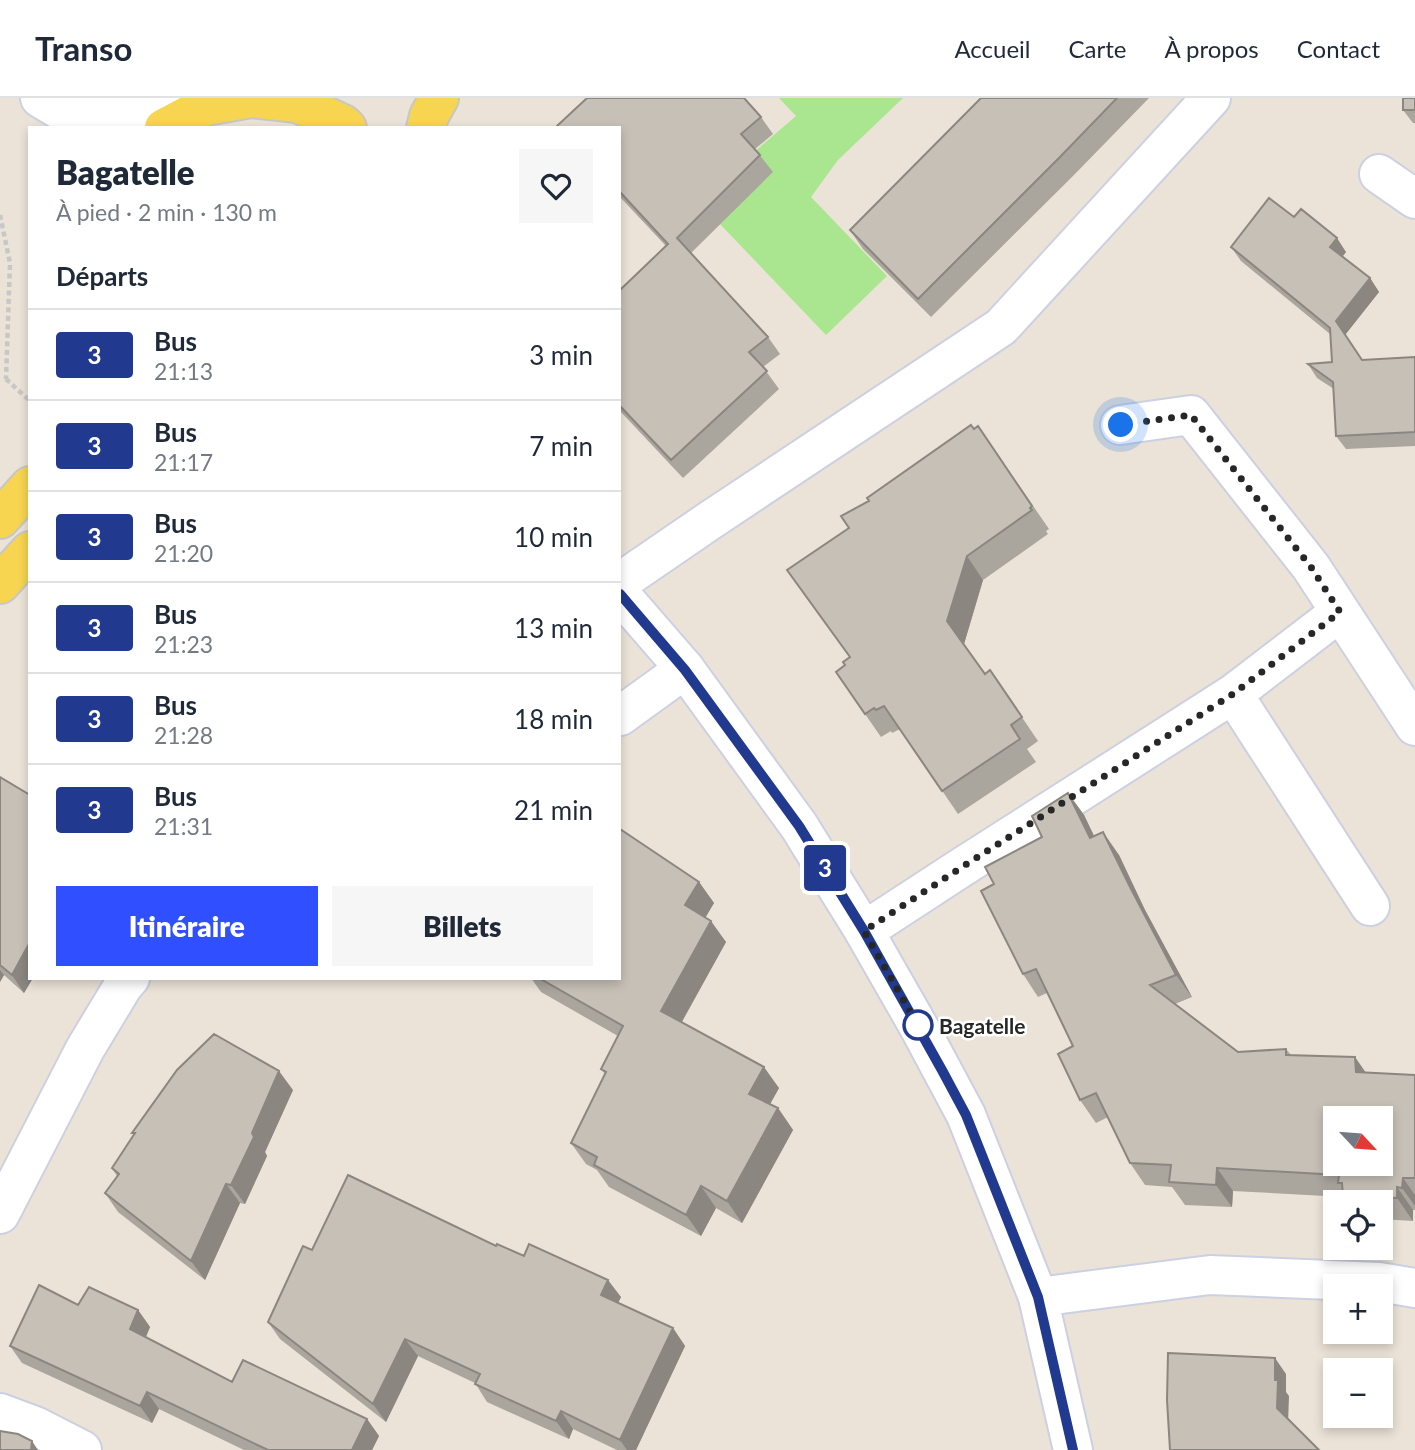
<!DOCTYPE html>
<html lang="fr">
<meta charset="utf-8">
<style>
body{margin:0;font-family:Lato,sans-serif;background:#f6f6f7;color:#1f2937;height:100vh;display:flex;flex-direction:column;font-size:26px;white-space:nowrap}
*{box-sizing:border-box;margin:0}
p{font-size:23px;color:#747a83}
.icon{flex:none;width:38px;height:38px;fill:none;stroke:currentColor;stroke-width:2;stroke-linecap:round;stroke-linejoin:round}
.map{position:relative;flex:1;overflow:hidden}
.panel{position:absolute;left:28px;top:28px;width:593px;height:854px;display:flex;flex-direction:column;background:#fff;border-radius:0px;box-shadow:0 4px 10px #0003}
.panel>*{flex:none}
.badge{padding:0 14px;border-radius:5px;font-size:24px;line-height:46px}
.needle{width:46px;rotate:116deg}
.buttons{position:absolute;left:1323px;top:1008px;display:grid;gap:14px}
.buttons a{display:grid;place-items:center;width:70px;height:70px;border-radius:0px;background:#fff;box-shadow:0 4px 10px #0003;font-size:35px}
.you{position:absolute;width:35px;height:35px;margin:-18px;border:5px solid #fff;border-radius:50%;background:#1a73e8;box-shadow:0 0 0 10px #1a73e833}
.map>.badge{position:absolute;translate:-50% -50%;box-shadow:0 0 0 4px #fff}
h2{padding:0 28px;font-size:26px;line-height:63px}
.round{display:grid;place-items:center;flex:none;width:74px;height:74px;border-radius:0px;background:#f6f6f7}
.overview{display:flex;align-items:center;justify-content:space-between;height:119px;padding:0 28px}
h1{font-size:33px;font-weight:800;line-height:52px}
.button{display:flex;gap:14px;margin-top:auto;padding:14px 28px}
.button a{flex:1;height:80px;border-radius:0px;background:#3050ff;color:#fff;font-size:28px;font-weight:800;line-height:80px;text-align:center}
.button a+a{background:#f6f6f7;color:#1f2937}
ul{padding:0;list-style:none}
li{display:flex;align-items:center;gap:21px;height:91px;padding:0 28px;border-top:2px solid #e0e1e3}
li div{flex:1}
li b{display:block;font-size:26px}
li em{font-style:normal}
li .badge{min-width:77px;font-weight:700;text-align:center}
header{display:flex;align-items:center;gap:42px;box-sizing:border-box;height:98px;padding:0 35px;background:#fff;border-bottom:2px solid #e0e1e3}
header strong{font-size:33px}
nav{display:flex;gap:38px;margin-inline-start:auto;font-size:24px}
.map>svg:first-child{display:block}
.green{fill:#aae590}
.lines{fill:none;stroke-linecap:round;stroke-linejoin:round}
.street-casing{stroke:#ccd0e1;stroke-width:42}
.secondary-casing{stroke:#ccd0e1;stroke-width:42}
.primary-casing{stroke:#c7c7c7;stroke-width:42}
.path{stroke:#c7c7c7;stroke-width:4.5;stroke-dasharray:5 3.5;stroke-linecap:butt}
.street{stroke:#fff;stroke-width:38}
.secondary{stroke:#fff;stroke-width:38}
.primary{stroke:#f7d550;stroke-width:38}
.wall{fill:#aaa59d}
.shaded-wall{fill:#8b8680}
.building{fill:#c6c0b7;stroke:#8b8680;stroke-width:2;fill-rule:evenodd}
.line-casing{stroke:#fff;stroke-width:16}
.line{stroke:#213a8f;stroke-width:10}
.walk{stroke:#272727;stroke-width:7;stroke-dasharray:0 12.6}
.stop-dot{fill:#fff;stroke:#213a8f;stroke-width:3.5}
.labels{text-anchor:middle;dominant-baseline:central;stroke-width:5;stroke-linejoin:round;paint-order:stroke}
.stop-label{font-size:21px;font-weight:bold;fill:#272727;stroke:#fff;text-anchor:start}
</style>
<header>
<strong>Transo</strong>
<nav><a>Accueil</a><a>Carte</a><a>À propos</a><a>Contact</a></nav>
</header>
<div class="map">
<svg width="1415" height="1352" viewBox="0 0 1415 1352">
<rect width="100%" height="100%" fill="#ebe3d7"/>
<path class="green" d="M 779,0 L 903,0 L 838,62 L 811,99 L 887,178 L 826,237 L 720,126 L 772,74 L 754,54 L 796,18 Z"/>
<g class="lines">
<g class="street-casing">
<path id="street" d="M 1379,76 L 1415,101
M 1120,327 L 1191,317 L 1311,469 L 1415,628
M 620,484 L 709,423 L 1001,229 L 1211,0
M 1233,596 L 1340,514
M 620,618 L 685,571
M 864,833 L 959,771 L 1233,596 L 1370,808
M 0,1116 L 85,951 L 123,888 L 130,880
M 1038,1199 L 1210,1177 L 1379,1184 L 1415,1190
M 0,1315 L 35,1328 L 82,1352"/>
</g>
<g class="secondary-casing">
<path id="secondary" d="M 40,0 L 65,15 L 206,8
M 620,496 L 685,571 L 799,728 L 864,833 L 920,931 L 966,1017 L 1038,1199 L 1073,1352"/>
</g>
<g class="primary-casing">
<path id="primary" d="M 164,30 L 206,8 L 251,0 L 297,5 L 343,26 L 347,30
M 426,30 L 429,18 L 439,0
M 0,421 L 30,388
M 0,486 L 30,453"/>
</g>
<path class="path" d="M 0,117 L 10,165 L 6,281
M 6,281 L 30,303"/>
<use href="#street" class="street"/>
<use href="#secondary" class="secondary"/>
<use href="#primary" class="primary"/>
</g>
<path class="wall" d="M 981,0 L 1149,0 L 1072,79 L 931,219 L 863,151 L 850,132 Z
M 1415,0 L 1415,25 L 1413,25 L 1403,12 Z
M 761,19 L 773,36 L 755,51 L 773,74 L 691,155 L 768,239 L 780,256 L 763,269 L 779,291 L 683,380 L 620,313 L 620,192 L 666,148 L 620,99 L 620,30 Z
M 1294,119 L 1346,154 L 1342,159 L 1370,180 L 1379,194 L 1345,237 L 1362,262 L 1415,259 L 1415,348 L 1346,351 L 1336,338 L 1334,291 L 1317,280 L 1308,266 L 1332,264 L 1330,236 L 1241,163 L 1231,149 Z
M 978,328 L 1049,431 L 1046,433 L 1048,436 L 983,482 L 964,546 L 985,576 L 990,572 L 1038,643 L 1027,651 L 1036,664 L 958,716 L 900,631 L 892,635 L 891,633 L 881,639 L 865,616 L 845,567 L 850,559 L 849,430 Z
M 0,679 L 30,880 L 33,880 L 24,895 L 4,877 L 0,884 Z
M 1068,695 L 1084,717 L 1094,738 L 1119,757 L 1145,812 L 1192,899 L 1175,906 L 1238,954 L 1286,951 L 1291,957 L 1366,975 L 1415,977 L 1415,1112 L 1413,1112 L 1413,1123 L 1381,1121 L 1381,1104 L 1348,1104 L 1344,1099 L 1233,1093 L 1232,1109 L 1185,1107 L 1172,1089 L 1145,1087 L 1130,1065 L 1108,1019 L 1096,1025 L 1080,1002 L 1073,948 L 1047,895 L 1038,899 L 1023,876 L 994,786 L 1042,739 Z
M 699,784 L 714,805 L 705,819 L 726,844 L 682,924 L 779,990 L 770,1006 L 778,1010 L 793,1032 L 742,1125 L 716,1110 L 701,1138 L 609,1089 L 597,1072 L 586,1066 L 571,1045 L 605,976 L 601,971 L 618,938 L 541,894 L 531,880 L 620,880 Z
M 293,992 L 265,1054 L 267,1058 L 245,1106 L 240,1105 L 205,1182 L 118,1114 L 105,1095 L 117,1078 L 112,1070 L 134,1037 L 132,1035 Z
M 496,1148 L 524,1158 L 621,1199 L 618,1205 L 673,1230 L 685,1248 L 636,1352 L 617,1352 L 573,1331 L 569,1341 L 487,1304 L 475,1285 L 418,1258 L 386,1324 L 280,1241 L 268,1224 L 312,1152 Z
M 78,1207 L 138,1212 L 150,1229 L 146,1239 L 232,1284 L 367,1321 L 379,1338 L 372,1352 L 244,1352 L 159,1311 L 152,1325 L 22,1265 L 10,1248 Z"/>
<path class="shaded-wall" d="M 1337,140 L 1346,154 L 1339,163 L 1330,149 Z
M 1370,180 L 1379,194 L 1345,237 L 1336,223 Z
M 967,458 L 983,482 L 964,546 L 947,523 Z
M 1068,695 L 1084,717 L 1106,763 L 1090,740 Z
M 1103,734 L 1119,757 L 1145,812 L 1192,899 L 1176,877 L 1130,789 Z
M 699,784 L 714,805 L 700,829 L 685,807 Z
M 711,823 L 726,844 L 676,934 L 661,913 Z
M 30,844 L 30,880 L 33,880 L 24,895 L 12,877 Z
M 0,872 L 4,877 L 0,884 Z
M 1355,959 L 1371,982 L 1356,974 Z
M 764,969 L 779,990 L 764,1017 L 749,996 Z
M 279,973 L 293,992 L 265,1054 L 267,1058 L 245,1106 L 231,1087 L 252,1035 Z
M 778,1010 L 793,1032 L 742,1125 L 727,1103 Z
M 1217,1070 L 1233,1093 L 1232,1109 L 1216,1087 Z
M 1403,1080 L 1415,1097 L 1415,1108 L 1402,1090 Z
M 226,1086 L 240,1105 L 205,1182 L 191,1163 Z
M 701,1088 L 716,1110 L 701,1138 L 686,1117 Z
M 1397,1089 L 1413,1112 L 1413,1123 L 1397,1100 Z
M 608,1182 L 621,1199 L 613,1215 L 601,1197 Z
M 138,1212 L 150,1229 L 142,1248 L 130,1231 Z
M 673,1230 L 685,1248 L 636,1352 L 627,1352 L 620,1342 Z
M 405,1241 L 418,1258 L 386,1324 L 373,1306 Z
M 1275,1260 L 1286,1276 L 1286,1294 L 1289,1298 L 1288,1326 L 1277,1310 L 1275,1282 Z
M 147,1294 L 159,1311 L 152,1325 L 140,1308 Z
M 561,1313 L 573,1331 L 569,1341 L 556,1323 Z
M 367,1321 L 379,1338 L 372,1352 L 352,1352 Z
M 32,1343 L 38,1352 L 31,1352 Z"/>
<path class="building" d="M 587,0 L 744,0 L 761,19 L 741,36 L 760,57 L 677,140 L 768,239 L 749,254 L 767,273 L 671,362 L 620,308 L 620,192 L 668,146 L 620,94 L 620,30 L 558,30 L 557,28 Z
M 981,0 L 1117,0 L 1059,60 L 918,201 L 850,132 Z
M 1403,0 L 1415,0 L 1415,12 L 1403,12 Z
M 1269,100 L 1294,119 L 1301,111 L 1337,140 L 1330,149 L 1370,180 L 1336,223 L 1362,262 L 1415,259 L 1415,334 L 1336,338 L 1333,284 L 1308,266 L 1332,264 L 1330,230 L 1231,149 Z
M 971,327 L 974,331 L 978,328 L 1032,408 L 1030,410 L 1032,412 L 967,458 L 947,523 L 985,576 L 990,572 L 1022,619 L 1011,627 L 1020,641 L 942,693 L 884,608 L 876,612 L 874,610 L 865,616 L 836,574 L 845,567 L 843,564 L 850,559 L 787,472 L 849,430 L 841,418 L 869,403 L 867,400 Z
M 0,679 L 30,697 L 30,844 L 12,877 L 0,867 Z
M 1068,695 L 1090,740 L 1103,734 L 1130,789 L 1176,877 L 1150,887 L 1238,954 L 1286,951 L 1286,957 L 1355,959 L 1356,974 L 1415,977 L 1415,1080 L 1403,1080 L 1402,1090 L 1397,1089 L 1397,1100 L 1343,1097 L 1342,1085 L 1338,1085 L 1339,1077 L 1217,1070 L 1216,1087 L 1169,1084 L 1171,1067 L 1130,1065 L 1096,995 L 1080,1002 L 1058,956 L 1073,948 L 1036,871 L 1023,876 L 981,793 L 994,786 L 985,769 L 1042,739 L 1032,718 ZM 1335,1020 L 1381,1020 L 1381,1066 L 1335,1066 Z
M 620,731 L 699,784 L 685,807 L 711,823 L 661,913 L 764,969 L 749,996 L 778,1010 L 727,1103 L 701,1088 L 686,1117 L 594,1067 L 597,1059 L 571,1045 L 606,974 L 601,971 L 623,928 L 539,880 L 620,880 Z
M 214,936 L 279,973 L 252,1035 L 254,1039 L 231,1087 L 226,1086 L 191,1163 L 105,1095 L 119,1076 L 112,1070 L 135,1035 L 132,1035 L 177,972 Z
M 348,1077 L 496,1148 L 497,1146 L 524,1158 L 529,1146 L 608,1182 L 601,1197 L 673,1230 L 620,1342 L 561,1313 L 556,1323 L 475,1286 L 480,1276 L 405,1241 L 373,1306 L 268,1224 L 303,1148 L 312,1152 Z
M 39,1187 L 78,1207 L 89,1189 L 138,1212 L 130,1231 L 232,1284 L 243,1262 L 367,1321 L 352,1352 L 268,1352 L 147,1294 L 140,1308 L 10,1248 Z
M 1168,1255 L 1275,1260 L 1275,1282 L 1278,1282 L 1277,1310 L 1319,1352 L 1170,1352 L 1167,1302 Z
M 0,1333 L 18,1336 L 32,1343 L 31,1352 L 0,1352 Z"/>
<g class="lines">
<g class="line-casing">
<path id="line" d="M 620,496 L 685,572 L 799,728 L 864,833 L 943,974 L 966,1017 L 1038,1199 L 1073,1352"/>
</g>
<use href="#line" class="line"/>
<path class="walk" d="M 918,927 L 920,931 L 864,833 L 959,771 L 1233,596 L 1340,514 L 1311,469 L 1191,317 L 1121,327"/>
</g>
<circle class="stop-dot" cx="918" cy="927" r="14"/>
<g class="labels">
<g class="stop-label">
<text x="939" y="927">Bagatelle</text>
</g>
</g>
</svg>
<div class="buttons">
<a><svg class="needle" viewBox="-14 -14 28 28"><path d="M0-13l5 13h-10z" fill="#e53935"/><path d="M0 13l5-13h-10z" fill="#747a83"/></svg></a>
<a><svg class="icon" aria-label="locate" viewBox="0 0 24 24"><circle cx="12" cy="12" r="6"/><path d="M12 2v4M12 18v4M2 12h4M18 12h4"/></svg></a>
<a>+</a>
<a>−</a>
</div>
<div class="you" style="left:1121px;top:327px"></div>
<b class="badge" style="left:825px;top:770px;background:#213a8f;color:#fff">3</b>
<section class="panel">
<div class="overview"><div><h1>Bagatelle</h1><p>À pied · 2 min · 130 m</p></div><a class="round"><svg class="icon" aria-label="heart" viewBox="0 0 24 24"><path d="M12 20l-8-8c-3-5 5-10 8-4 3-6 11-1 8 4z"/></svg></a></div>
<h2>Départs</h2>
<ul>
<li><span class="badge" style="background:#213a8f;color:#fff">3</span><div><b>Bus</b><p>21:13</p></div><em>3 min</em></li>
<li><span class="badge" style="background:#213a8f;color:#fff">3</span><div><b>Bus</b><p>21:17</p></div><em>7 min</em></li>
<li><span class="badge" style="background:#213a8f;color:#fff">3</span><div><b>Bus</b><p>21:20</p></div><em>10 min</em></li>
<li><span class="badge" style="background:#213a8f;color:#fff">3</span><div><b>Bus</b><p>21:23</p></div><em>13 min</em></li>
<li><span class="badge" style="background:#213a8f;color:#fff">3</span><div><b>Bus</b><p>21:28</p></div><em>18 min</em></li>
<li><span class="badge" style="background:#213a8f;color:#fff">3</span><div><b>Bus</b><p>21:31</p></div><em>21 min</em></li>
</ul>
<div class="button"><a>Itinéraire</a><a>Billets</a></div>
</section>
</div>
